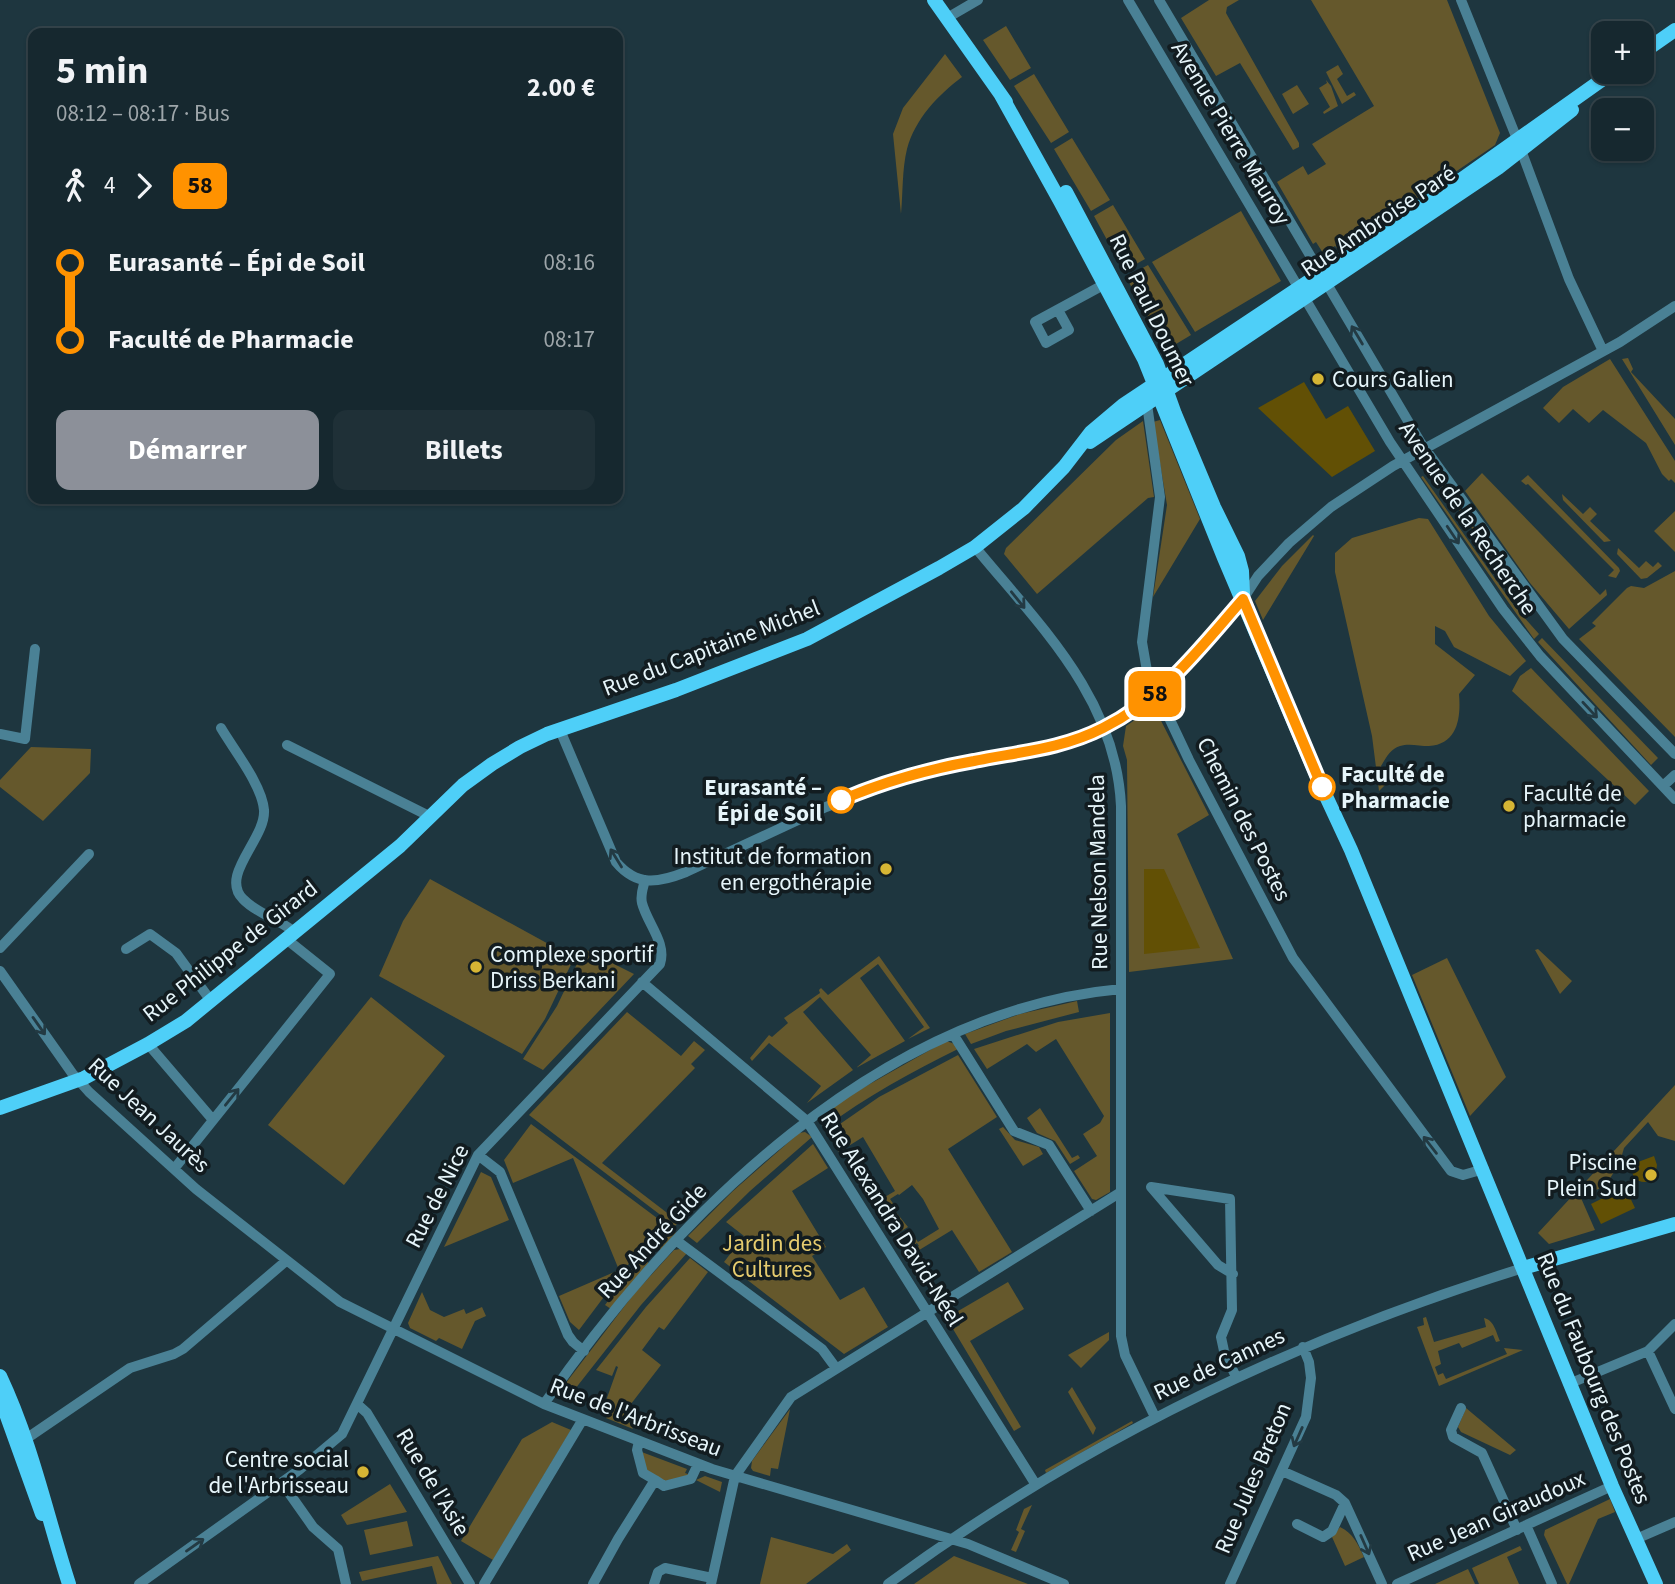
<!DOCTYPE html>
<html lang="fr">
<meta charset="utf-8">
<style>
body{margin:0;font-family:"Source Sans 3",sans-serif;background:#1f3037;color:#f1f3f6;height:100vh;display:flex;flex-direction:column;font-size:26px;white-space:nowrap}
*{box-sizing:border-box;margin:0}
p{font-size:23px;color:#9ea6aa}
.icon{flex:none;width:38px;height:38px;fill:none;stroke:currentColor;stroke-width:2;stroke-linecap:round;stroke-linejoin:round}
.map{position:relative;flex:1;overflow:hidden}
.sheet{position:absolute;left:28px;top:28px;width:595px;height:476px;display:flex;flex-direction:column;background:#16282f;border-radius:14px;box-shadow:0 2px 5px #0004,0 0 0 2px #35444b}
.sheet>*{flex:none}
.badge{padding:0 14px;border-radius:10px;font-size:24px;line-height:46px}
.fabs{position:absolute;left:1591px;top:21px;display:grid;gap:14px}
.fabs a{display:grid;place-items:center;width:63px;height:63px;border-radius:14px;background:#16282f;box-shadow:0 2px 5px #0004,0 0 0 2px #35444b;font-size:35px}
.map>.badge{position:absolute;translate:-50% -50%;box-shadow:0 0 0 4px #fff}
.legs{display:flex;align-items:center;gap:10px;height:77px;padding:0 28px;font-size:23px}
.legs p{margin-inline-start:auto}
.head{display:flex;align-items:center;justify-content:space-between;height:119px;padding:0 28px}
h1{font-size:38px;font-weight:700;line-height:52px}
.primary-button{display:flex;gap:14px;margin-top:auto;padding:14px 28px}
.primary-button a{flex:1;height:80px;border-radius:14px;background:#8c9099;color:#fff;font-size:28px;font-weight:700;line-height:80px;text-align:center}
.primary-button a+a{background:#1f3037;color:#f1f3f6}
ul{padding:0 28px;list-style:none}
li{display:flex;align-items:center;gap:24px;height:77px;font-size:26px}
li i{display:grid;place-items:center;width:10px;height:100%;margin:0 9px;background:currentColor}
li i::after{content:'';width:18px;height:18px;margin:-9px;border:5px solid;border-radius:50%;background:#16282f}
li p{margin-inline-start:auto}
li:first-child i{background:linear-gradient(#0000 50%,currentColor 0)}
li:last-child i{background:linear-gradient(currentColor 50%,#0000 0)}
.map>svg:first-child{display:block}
.green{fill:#65582c}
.water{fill:#625005}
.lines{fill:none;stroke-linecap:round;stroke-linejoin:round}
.minor{stroke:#4a8195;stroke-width:10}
.major{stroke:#4ecff8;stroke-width:14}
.oneway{stroke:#233a43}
.line-1-casing{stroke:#fff;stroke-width:16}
.line-1{stroke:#ff9200;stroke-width:10}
.poi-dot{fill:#d6b534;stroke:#121c20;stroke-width:2.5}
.stop-1-dot{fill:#fff;stroke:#ff9200;stroke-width:3.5}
.labels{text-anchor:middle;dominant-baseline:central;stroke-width:7;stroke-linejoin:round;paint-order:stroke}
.street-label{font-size:23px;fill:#e6f5fa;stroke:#121c20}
.poi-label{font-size:23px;fill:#e6f5fa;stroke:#121c20;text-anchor:start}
.stop-label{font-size:23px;font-weight:bold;fill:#e6f5fa;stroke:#121c20;text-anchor:start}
.park-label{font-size:23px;fill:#e5cb6e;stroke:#121c20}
</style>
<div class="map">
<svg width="1675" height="1584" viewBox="0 0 1675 1584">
<rect width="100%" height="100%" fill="#1e363f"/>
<path class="green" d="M 1209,0 L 1239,0 L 1227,7 L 1226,13 L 1299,143 L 1299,147 L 1293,150 L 1240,63 L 1216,76 L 1181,18 Z
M 1311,0 L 1447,0 L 1500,133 L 1495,145 L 1339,251 L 1335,246 L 1323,253 L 1316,242 L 1313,244 L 1277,182 L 1303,166 L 1308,175 L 1326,164 L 1312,144 L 1374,106 Z
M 1006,26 L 1031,68 L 1010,80 L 983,40 Z
M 945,54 L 962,77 C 938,95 915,119 907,149 C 902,169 903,193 901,214 L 893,134 L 903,108 Z
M 1338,65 L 1343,74 L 1337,79 L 1347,96 L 1354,92 L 1356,95 L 1342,104 L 1326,72 Z
M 1034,74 L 1069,132 L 1051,143 L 1014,86 Z
M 1326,80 L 1331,86 L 1338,106 L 1324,114 L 1323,112 L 1330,107 L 1319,88 L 1327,83 Z
M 1297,85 L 1309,104 L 1293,114 L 1282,94 Z
M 1072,138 L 1110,200 L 1091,211 L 1054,149 Z
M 1113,205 L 1145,259 L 1124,271 L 1094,216 Z
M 1241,211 L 1281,281 L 1195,332 L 1152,262 Z
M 1148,265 L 1191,335 L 1166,350 L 1126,277 Z
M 1628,358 L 1633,369 L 1631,372 L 1675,419 L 1675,445 L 1622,359 Z
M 1610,359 L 1675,461 L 1675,483 L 1671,479 L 1669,481 L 1662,474 L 1646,443 L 1603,410 L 1589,423 L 1573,409 L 1559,423 L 1543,408 L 1563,387 Z
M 1160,420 L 1200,519 L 1153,597 L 1167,505 L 1153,422 Z
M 1143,421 L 1154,497 L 1148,498 L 1037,594 L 1004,554 L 1006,548 L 1116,440 Z
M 1433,471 L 1533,610 L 1531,612 L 1432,472 Z
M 1482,473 L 1600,595 L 1606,589 L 1607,595 L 1569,629 L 1530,583 L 1465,491 Z
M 1528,475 L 1619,568 L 1620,571 L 1616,578 L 1608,576 L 1614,570 L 1528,484 L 1526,485 L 1521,481 Z
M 1423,476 L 1515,607 L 1539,634 L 1534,639 L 1421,477 Z
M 1562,494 L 1583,514 L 1590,507 L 1597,514 L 1590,521 L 1611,541 L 1604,542 L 1563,500 Z
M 1675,511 L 1675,552 L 1654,531 Z
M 1419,518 L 1428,519 L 1489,616 L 1526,661 L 1510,676 L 1454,647 L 1445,631 L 1435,626 L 1435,644 L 1475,675 L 1459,694 C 1461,717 1458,744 1429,746 C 1419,746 1409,743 1400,746 C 1390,749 1386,758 1381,766 L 1386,784 L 1379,791 L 1372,736 L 1335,572 L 1335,553 L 1352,538 Z
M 1313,535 L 1314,536 L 1263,620 L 1255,601 L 1282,566 Z
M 1618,548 L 1639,568 L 1646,561 L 1653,567 L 1658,562 L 1662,566 L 1647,578 L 1641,579 L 1617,554 Z
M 1675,571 L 1675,737 L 1579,639 L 1596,626 L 1592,623 L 1627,588 L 1631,586 L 1644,588 Z
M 1542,638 L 1658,758 L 1651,765 L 1538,642 Z
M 1531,668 L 1649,791 L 1635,805 L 1512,691 L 1520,676 Z
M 1154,707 L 1209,815 L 1177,834 L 1233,959 L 1129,972 L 1127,760 L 1123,746 L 1126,726 Z
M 31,747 L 91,749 L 90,773 L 43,821 L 0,787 L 0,780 Z
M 430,879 L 574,958 L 545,1019 L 522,1054 L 379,976 L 403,921 Z
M 584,949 L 634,974 L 543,1070 L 523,1059 L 557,1006 Z
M 1538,949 L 1572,981 L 1560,994 L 1535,950 Z
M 879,956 L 930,1028 L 908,1039 L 924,1027 L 878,964 L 860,978 L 905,1041 L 856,1068 L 871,1055 L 820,997 L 803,1012 L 853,1070 L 807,1103 L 821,1086 L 769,1043 L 752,1061 L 750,1058 L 769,1035 L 772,1037 L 788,1023 L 784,1018 L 820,993 L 819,990 L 821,988 L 828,995 Z
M 1447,958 L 1506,1077 L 1470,1116 L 1412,975 Z
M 371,997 L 445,1056 L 344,1185 L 268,1125 Z
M 1077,1001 L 1079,1012 L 1006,1031 L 971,1044 L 965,1034 L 1020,1014 Z
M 627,1012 L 681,1056 L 694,1041 L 705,1050 L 691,1064 L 695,1068 L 602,1163 L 679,1222 L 675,1226 L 529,1115 Z
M 1110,1013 L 1110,1192 L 1096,1200 L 1092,1199 L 1074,1171 L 1097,1156 L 1083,1134 L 1100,1123 L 1104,1116 L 1056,1039 L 1036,1052 L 1027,1044 L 987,1069 L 974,1049 L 1058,1022 Z
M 946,1041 L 955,1044 L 958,1049 C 911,1072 866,1097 824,1128 L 818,1118 L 845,1098 Z
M 958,1055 L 997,1117 L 948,1149 L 1012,1252 L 979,1272 L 952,1230 L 916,1252 L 914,1249 L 919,1246 L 917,1243 L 908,1249 L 901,1237 L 910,1231 L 918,1242 L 939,1229 L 923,1199 L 912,1185 L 899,1195 L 898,1194 L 890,1199 L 897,1209 L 895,1211 L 908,1227 L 898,1233 L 878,1201 L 895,1191 L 863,1137 L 839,1152 L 827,1133 L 879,1097 Z
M 1675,1085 L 1675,1141 L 1658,1136 L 1648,1122 L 1624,1148 L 1620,1162 L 1606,1185 L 1581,1198 L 1595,1230 L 1549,1244 L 1538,1233 Z
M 1040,1108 L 1072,1158 L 1078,1155 L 1080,1158 L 1070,1164 L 1055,1141 L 1037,1133 L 1027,1118 Z
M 531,1124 L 661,1221 L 579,1330 L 570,1322 L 559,1296 L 619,1270 L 573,1158 L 513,1183 L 504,1160 Z
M 1003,1127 L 1015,1140 L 1039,1147 L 1043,1154 L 1023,1166 L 999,1129 Z
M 805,1132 L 812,1137 L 750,1191 L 697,1243 L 688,1236 L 733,1191 L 799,1133 Z
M 813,1144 L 828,1168 L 792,1191 L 826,1247 L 812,1256 L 840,1300 L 864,1287 L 888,1327 L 844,1354 L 724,1262 L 744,1236 L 726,1222 Z
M 481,1172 L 491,1177 L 509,1220 L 444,1247 Z
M 665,1225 L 676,1233 L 661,1250 L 651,1243 Z
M 680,1249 L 687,1253 L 641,1305 L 568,1398 L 559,1392 L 633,1295 L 674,1250 Z
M 641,1257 L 650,1264 L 611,1309 L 605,1305 Z
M 690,1258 L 708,1272 L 664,1330 L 659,1327 L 642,1350 L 661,1365 L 624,1413 L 633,1429 L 606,1418 L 610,1412 L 603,1409 L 618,1367 L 616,1366 L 612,1376 L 596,1370 L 646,1307 Z
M 1008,1282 L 1024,1309 L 970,1341 L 1021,1427 L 1014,1431 L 953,1329 L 960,1325 L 953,1314 Z
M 422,1292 L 430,1310 L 444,1317 L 464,1309 L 466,1314 L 482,1307 L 486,1316 L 475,1321 L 462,1349 L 439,1338 L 436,1341 L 410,1328 L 408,1323 Z
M 1426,1317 L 1434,1342 L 1486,1327 L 1484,1318 C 1494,1320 1496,1332 1500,1341 L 1496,1342 L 1493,1335 L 1462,1348 L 1459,1343 L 1438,1351 L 1441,1364 L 1435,1367 L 1438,1375 L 1443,1373 L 1446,1379 L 1507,1354 L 1504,1348 L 1523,1350 L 1439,1386 L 1417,1327 L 1424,1325 L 1423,1318 Z
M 1109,1332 L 1109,1340 L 1081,1368 L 1068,1355 Z
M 1072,1387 L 1096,1428 L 1093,1435 L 1068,1392 Z
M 1466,1408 L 1516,1450 L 1510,1455 L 1461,1432 L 1458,1427 Z
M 790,1409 L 778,1469 L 771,1468 L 770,1476 L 753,1471 L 751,1468 L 752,1461 Z
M 1132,1421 L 1133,1423 L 1046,1473 L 1045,1470 Z
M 552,1422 L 571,1430 L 493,1560 L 461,1541 L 522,1439 Z
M 639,1451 L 687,1469 L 685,1473 L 690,1475 L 665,1484 L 644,1473 Z
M 705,1476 L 722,1482 L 720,1492 L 696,1480 Z
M 390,1484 L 407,1512 L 347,1525 L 341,1515 Z
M 1610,1499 L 1615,1512 L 1598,1519 L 1569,1584 L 1567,1584 L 1544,1535 L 1545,1530 Z
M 1032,1505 L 1021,1529 L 1025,1531 L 1016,1552 L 1011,1550 L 1019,1532 L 1016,1530 L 1024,1509 Z
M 407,1521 L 413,1546 L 370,1555 L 364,1530 Z
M 1340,1527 C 1353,1533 1358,1544 1364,1557 L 1345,1566 L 1332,1537 Z
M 771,1537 L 833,1554 L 847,1544 L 851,1550 L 806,1584 L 760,1584 Z
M 1520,1546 L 1522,1550 L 1507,1557 L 1519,1584 L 1479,1584 L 1472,1568 Z
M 438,1556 L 452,1584 L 437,1584 L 432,1566 L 362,1581 L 359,1572 Z
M 954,1556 L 1028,1584 L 914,1584 Z
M 1468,1569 L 1475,1584 L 1435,1584 Z"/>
<path class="water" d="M 1304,382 L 1326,419 L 1348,406 L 1375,451 L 1332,477 L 1258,408 Z
M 1144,869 L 1164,869 L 1200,948 L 1144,954 Z
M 1654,1156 L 1657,1165 L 1655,1177 C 1648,1183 1642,1184 1634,1178 L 1630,1165 Z
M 1625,1187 L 1635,1208 L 1601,1224 L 1591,1204 Z"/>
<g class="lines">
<path class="minor" d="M 1128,0 L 1390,442 L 1503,609 L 1540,656 L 1675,799
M 1159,0 L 1421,443 L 1563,639 L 1675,754
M 1461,0 L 1515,134 L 1569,279 L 1603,351
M 947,18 L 978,0
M 1058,310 L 1069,330 L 1046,343 L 1035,322 L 1105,284
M 1147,404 L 1160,497 L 1142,642 L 1147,671 L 1189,760 L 1293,958 L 1451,1171 L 1463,1175 L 1484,1169
M 975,547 C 1040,626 1116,698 1121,806 L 1121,1336 L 1125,1355 L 1155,1417
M 221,728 C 234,750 262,785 264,810 C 266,839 219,875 243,899 C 256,913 278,919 293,931
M 560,730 L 616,862 C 637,887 658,883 686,872 L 826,807 L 878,786 L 944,767 L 1043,749 L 1081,738 L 1105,727 L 1145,702 L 1181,671 L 1243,599 L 1258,576 L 1289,543 L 1331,507 L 1393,466 L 1620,342 L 1675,306
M 0,734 L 25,739 L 35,649
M 287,745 L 431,817
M 1663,786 L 1675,775
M 0,948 L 89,854
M 126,949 L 150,934 L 176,953 L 211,1001
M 0,971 L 72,1073 L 89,1092 L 196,1189 L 340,1302 L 544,1404 L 712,1469 L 968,1544 L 1064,1584
M 642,982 L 807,1121 L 1036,1485
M 953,1034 L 1014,1131 L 1049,1145 L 1091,1211
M 148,1044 L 213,1120
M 478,1155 L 500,1172 L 568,1335 L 573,1342 L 584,1351
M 174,1169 L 330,974 L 285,938
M 1151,1187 L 1230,1199 L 1232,1310 L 1221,1337 L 1224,1351 L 1236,1377
M 1151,1187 L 1218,1265 L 1233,1274
M 677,1241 L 822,1349 L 836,1368
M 1648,1351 L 1675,1409
M 1571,1383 L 1648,1351 L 1675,1324
M 357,1404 L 367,1413 L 470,1584
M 544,1404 C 676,1214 879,1011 1121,989
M 1461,1408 L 1451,1430 L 1453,1437 L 1482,1453 L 1517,1530
M 639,1441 L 637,1450 L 643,1473 L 655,1480
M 20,1443 L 130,1368 L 174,1354 L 183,1349 L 286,1261
M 1282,1471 L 1336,1495 L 1345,1503 L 1382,1584
M 282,1483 L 313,1527 L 338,1549 L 346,1584
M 1297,1524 L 1323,1537 L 1332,1531 L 1345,1503
M 1526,1525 L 1552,1584
M 1636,1539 L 1675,1522
M 139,1584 L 299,1470 L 342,1434 L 478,1155 L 660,964 C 667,943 647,923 642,903 C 640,895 643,888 645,880
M 484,1584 L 583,1419
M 593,1584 L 618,1539 L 655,1480 L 664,1486 L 691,1479 L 698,1464
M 654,1584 L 658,1572 L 665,1568 L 712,1578
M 711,1584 L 735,1476 L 791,1397 L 1121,1192
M 888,1584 C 1081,1442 1295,1339 1523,1268
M 1230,1584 L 1306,1417 L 1311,1378 L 1309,1362 L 1303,1347
M 1397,1584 L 1612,1486"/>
<path class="major" d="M 934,0 L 1006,102
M 1642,53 L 1675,30
M 1001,95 L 1060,201 L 1144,359 L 1224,558 L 1318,779 L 1351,850 L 1612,1486 L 1656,1584
M 1066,192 L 1157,364 L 1175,414 L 1214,507 L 1238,556 L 1242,571 L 1243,594
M 1090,442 L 1498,168 L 1572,110
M 0,1108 L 84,1078 L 148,1044 L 186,1021 L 400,846 L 463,785 L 492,764 L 520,747 L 547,734 L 676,690 L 807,639 L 939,568 L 975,547 L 1024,508 L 1064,467 L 1091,432 L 1123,405 L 1455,184 L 1613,72
M 1523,1268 L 1675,1224
M 0,1376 C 32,1444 46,1513 69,1584
M 0,1397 L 42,1514"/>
</g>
<defs><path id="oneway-shaft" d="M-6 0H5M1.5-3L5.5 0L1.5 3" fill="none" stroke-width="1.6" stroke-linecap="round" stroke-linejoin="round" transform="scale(1.75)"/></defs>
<g class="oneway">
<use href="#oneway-shaft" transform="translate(1357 335) rotate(-121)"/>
<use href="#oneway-shaft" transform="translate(1453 535) rotate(56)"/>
<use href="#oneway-shaft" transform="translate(1018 600) rotate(51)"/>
<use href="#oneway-shaft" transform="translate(1590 710) rotate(47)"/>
<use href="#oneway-shaft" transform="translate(616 858) rotate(-122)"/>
<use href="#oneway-shaft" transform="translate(39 1026) rotate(55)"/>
<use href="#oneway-shaft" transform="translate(232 1097) rotate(-51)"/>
<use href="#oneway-shaft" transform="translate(1430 1145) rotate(-128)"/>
<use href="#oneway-shaft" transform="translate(1298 1437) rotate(114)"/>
<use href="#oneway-shaft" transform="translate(195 1545) rotate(-35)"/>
<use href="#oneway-shaft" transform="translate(1365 1545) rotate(66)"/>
</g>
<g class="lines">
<g class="line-1-casing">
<path id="line-1" d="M 841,800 C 883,782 929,769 974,761 C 1018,752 1062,749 1103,728 C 1163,698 1200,648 1243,599 L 1322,787"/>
</g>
<use href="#line-1" class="line-1"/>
</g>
<g class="poi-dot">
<circle cx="1318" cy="379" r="7"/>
<circle cx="1509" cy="806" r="7"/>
<circle cx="886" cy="869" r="7"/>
<circle cx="476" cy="967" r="7"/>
<circle cx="1651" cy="1175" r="7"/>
<circle cx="363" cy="1472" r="7"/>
</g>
<g class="stop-1-dot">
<circle cx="1322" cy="787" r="12"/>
<circle cx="841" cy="800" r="12"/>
</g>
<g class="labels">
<g class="street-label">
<text transform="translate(1231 133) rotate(59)">Avenue Pierre Mauroy</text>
<text transform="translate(1378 221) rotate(-34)">Rue Ambroise Paré</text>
<text transform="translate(1152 310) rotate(64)">Rue Paul Doumer</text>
<text transform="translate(1468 518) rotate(56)">Avenue de la Recherche</text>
<text transform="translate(711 648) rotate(-21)">Rue du Capitaine Michel</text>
<text transform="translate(1244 819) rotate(63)">Chemin des Postes</text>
<text transform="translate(1098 872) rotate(-91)">Rue Nelson Mandela</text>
<text transform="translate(230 951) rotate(-38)">Rue Philippe de Girard</text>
<text transform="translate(149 1115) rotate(43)">Rue Jean Jaurès</text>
<text transform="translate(437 1196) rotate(-63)">Rue de Nice</text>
<text transform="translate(892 1219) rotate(58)">Rue Alexandra David-Néel</text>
<text transform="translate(652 1241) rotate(-47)">Rue André Gide</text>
<text transform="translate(1219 1364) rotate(-25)">Rue de Cannes</text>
<text transform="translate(1594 1378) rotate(68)">Rue du Faubourg des Postes</text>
<text transform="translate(636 1417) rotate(21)">Rue de l'Arbrisseau</text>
<text transform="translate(1253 1478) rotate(-67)">Rue Jules Breton</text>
<text transform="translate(433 1482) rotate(59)">Rue de l'Asie</text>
<text transform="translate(1496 1516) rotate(-24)">Rue Jean Giraudoux</text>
</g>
<g class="poi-label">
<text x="1332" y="379">Cours Galien</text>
<text x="1523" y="793">Faculté de<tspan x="1523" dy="26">pharmacie</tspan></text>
<text x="872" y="856" text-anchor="end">Institut de formation<tspan x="872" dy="26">en ergothérapie</tspan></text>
<text x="490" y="954">Complexe sportif<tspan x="490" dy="26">Driss Berkani</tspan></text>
<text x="1637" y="1162" text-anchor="end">Piscine<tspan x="1637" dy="26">Plein Sud</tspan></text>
<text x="349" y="1459" text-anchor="end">Centre social<tspan x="349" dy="26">de l'Arbrisseau</tspan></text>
</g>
<g class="stop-label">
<text x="1341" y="774">Faculté de<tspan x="1341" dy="26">Pharmacie</tspan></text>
<text x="822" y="787" text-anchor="end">Eurasanté –<tspan x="822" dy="26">Épi de Soil</tspan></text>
</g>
<g class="park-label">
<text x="772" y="1243">Jardin des<tspan x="772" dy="26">Cultures</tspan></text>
</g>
</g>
</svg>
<div class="fabs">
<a>+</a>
<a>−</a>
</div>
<b class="badge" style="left:1155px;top:694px;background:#ff9200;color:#111">58</b>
<section class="sheet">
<div class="head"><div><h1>5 min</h1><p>08:12 – 08:17 · Bus</p></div><b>2.00 €</b></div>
<div class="legs"><svg class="icon" aria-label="walk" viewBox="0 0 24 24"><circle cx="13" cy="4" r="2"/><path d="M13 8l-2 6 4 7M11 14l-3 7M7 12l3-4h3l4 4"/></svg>4<svg class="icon" aria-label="forward" viewBox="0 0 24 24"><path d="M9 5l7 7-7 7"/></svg><b class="badge" style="background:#ff9200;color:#111">58</b></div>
<ul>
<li><i style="color:#ff9200"></i><b>Eurasanté – Épi de Soil</b><p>08:16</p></li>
<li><i style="color:#ff9200"></i><b>Faculté de Pharmacie</b><p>08:17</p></li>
</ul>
<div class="primary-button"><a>Démarrer</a><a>Billets</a></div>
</section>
</div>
